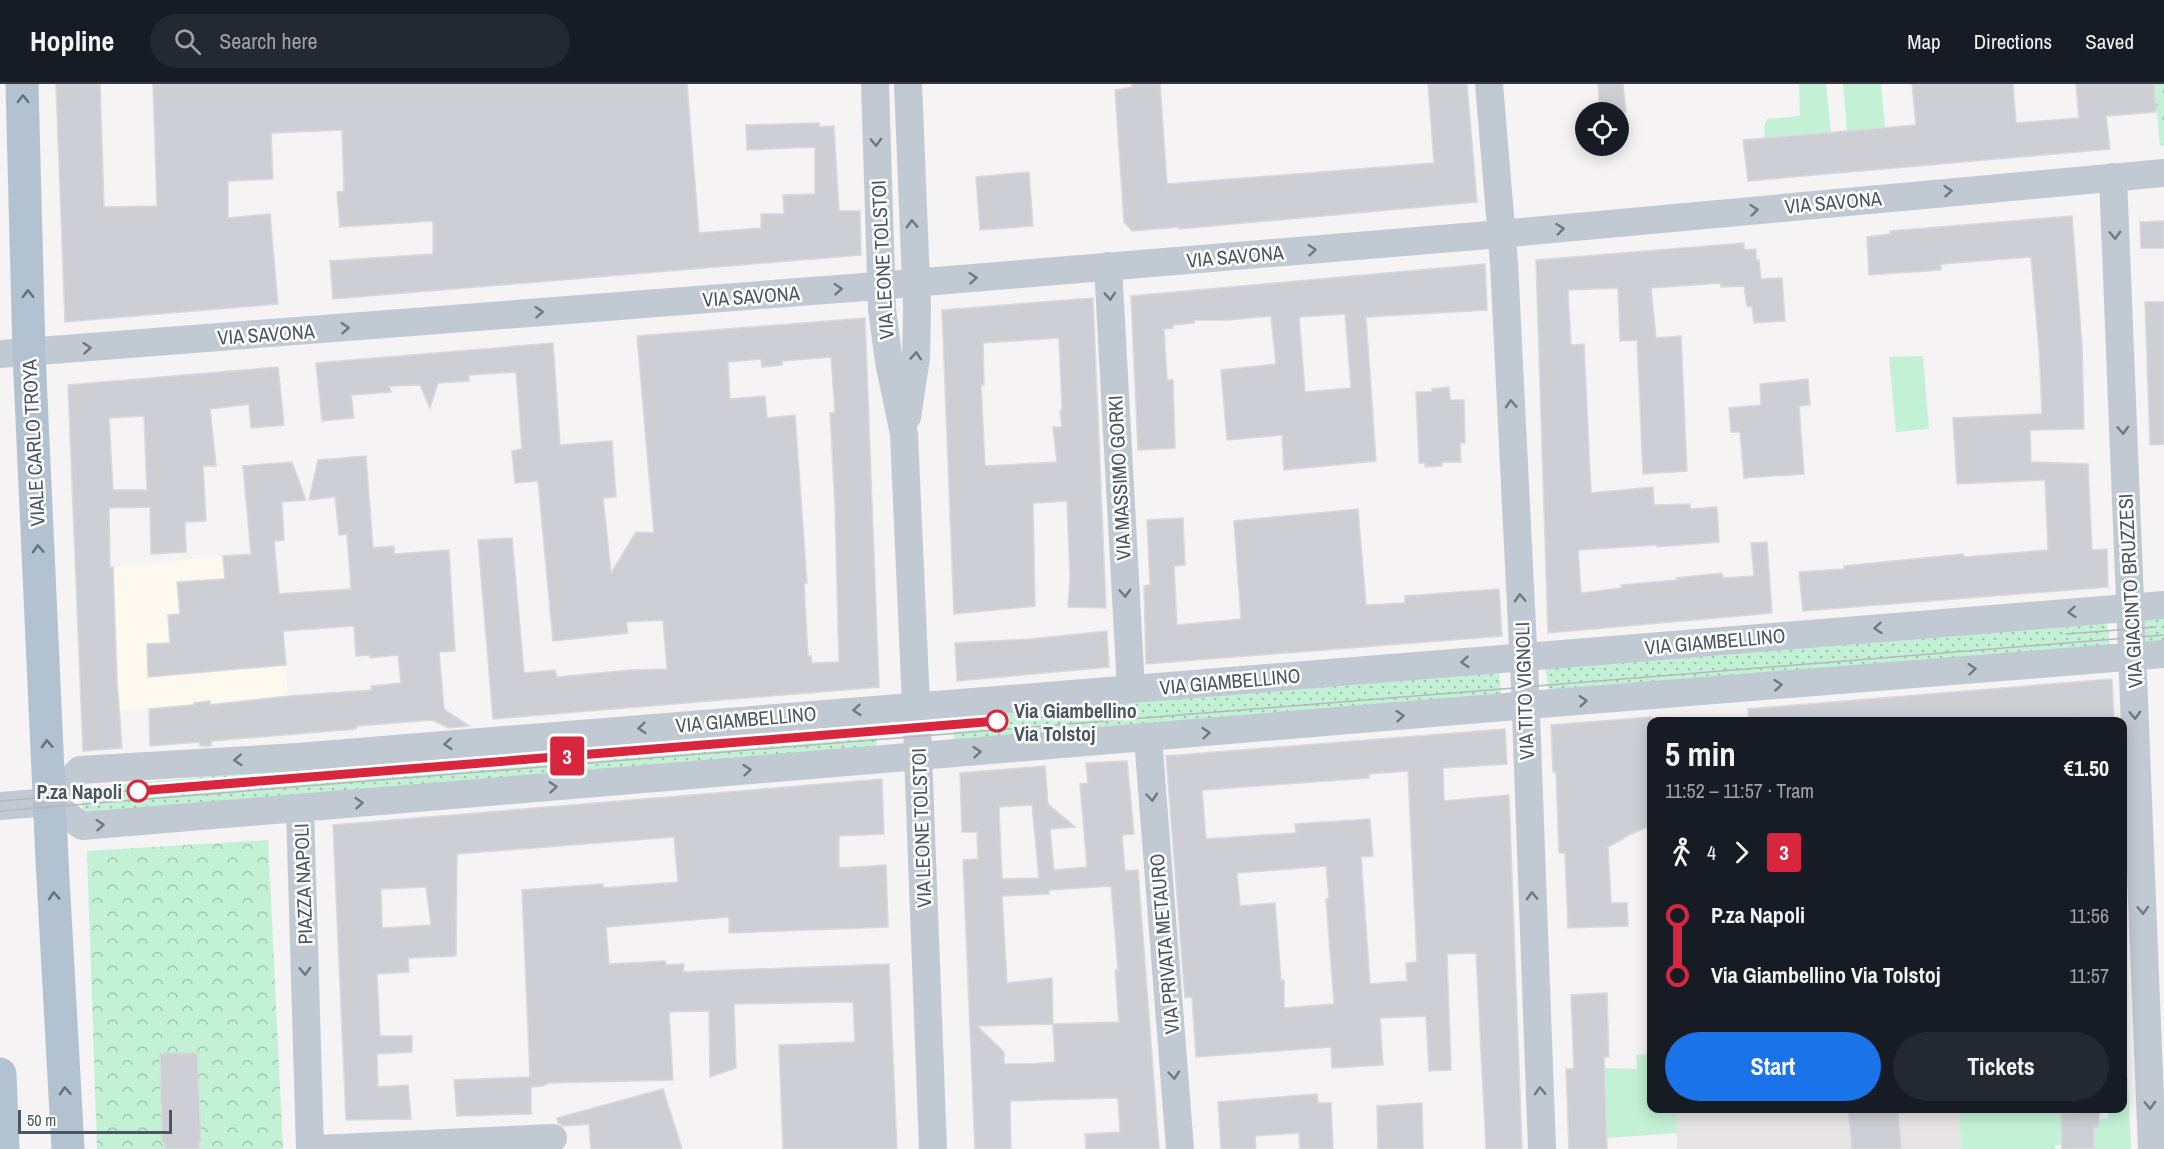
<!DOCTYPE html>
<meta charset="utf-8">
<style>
body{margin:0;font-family:"Archivo Narrow",sans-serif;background:#242831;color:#f1f3f6;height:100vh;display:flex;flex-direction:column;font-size:22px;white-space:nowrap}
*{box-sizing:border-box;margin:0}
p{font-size:20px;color:#9ea1a6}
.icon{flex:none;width:33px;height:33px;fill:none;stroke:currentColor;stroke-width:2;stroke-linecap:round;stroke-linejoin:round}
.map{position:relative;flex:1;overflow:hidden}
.panel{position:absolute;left:1647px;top:633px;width:480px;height:396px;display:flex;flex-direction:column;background:#171b24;border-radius:12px;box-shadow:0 3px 15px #0003}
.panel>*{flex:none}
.badge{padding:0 12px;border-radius:4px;font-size:21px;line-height:39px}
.fabs{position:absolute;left:1575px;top:18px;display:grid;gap:12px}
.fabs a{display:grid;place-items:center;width:54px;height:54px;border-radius:50%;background:#171b24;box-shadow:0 3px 15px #0003;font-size:30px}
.scale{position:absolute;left:18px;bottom:15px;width:154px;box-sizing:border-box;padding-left:6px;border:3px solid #4a5661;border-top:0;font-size:16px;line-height:21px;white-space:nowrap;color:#4a5661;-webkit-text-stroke:4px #fff;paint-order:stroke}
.map>.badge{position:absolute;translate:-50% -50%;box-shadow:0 0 0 3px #fff}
.legs{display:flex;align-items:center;gap:9px;height:66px;padding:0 18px;font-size:20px}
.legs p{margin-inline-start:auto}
.overview{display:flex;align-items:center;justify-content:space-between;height:102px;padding:0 18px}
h1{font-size:33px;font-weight:700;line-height:45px}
.action{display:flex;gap:12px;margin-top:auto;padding:12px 18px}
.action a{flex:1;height:69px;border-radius:36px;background:#1a73e8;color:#fff;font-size:24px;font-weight:700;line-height:69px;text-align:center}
.action a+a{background:#242831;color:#f1f3f6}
ul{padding:0 18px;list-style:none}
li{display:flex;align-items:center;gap:21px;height:60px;font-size:22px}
li i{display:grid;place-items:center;width:9px;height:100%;margin:0 8px;background:currentColor}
li i::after{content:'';width:15px;height:15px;margin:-8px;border:4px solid;border-radius:50%;background:#171b24}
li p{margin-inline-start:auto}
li:first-child i{background:linear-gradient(#0000 50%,currentColor 0)}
li:last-child i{background:linear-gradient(currentColor 50%,#0000 0)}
header{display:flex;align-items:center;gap:36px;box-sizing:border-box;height:84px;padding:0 30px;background:#171b24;border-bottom:2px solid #363941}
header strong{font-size:28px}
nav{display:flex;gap:33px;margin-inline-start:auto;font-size:21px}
.search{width:420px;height:54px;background:#242831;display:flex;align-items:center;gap:15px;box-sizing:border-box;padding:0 21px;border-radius:33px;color:#9ea1a6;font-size:22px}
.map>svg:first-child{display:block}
.commercial{fill:#fdf9ef}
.education{fill:#e6e4e5}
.grass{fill:#c3f1d5}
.forest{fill:url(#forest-crowns)}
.garden{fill:url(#garden-dots)}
.building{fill:#cdcfd5;stroke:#d7d9de;stroke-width:1.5;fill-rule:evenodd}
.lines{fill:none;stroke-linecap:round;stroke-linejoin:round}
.minor{stroke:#c1cad2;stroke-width:28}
.major{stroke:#b3c2d1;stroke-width:33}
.tram{stroke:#b5b8bd;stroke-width:1.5}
.oneway{stroke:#64717d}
.oneway2{stroke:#6e7983}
.line-1-casing{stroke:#fff;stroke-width:14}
.line-1{stroke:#d7263d;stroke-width:9}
.stop-1-dot{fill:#fff;stroke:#d7263d;stroke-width:3}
.labels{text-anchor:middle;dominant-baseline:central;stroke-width:5;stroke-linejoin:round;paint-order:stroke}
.street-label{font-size:20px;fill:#4a5661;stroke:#fff}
.stop-label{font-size:20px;font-weight:bold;fill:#4a5661;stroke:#fff;text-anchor:start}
</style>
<header>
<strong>Hopline</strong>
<div class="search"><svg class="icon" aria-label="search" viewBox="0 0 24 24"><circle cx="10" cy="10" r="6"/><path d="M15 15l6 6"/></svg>Search here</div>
<nav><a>Map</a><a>Directions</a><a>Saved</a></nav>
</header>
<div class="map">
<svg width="2164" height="1065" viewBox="0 0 2164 1065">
<defs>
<pattern id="forest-crowns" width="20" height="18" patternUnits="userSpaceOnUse" patternTransform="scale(1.5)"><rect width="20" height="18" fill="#c3f1d5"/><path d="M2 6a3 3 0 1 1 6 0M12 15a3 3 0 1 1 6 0" fill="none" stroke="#a0c6b0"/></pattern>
<pattern id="garden-dots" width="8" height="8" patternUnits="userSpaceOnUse" patternTransform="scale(1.5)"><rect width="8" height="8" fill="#c3f1d5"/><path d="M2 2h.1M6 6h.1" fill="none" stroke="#a0c6b0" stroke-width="1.8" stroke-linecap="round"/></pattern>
</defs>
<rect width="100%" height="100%" fill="#f5f3f3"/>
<path class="commercial" d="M 275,468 L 288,612 L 119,627 L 113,483 L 223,472 Z"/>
<path class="education" d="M 1676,1025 L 1959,1025 L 1961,1065 L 1677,1065 Z"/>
<path class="grass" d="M 1799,0 L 1826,0 L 1831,48 L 1765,54 L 1764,43 L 1767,35 L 1800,32 Z
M 1843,0 L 1881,0 L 1885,44 L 1847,47 Z
M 1923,272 L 1929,345 L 1896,348 L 1889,273 Z
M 1651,970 L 1652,1024 L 1676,1025 L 1677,1049 L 1607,1054 L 1605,984 L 1637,985 L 1636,971 Z
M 2123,993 L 2128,993 L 2131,1065 L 2090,1065 L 2094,1064 L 2094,1043 L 2099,1043 L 2099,1035 L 2108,1034 L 2109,1025 L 2122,1024 Z
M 2080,1024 L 2080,1029 L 2061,1030 L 2062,1061 L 2055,1061 L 2055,1065 L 1961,1065 L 1959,1025 Z"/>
<path class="forest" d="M 2154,0 L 2164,0 L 2164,61 L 2160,62 Z
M 268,756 L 283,1065 L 97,1065 L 87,767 Z"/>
<path class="garden" d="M 2164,528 L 2164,566 L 2147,568 L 2145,529 Z
M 2106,531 L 2111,570 L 1550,613 L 1545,583 Z
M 1499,587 L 1502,617 L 954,660 L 952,628 Z
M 876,633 L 877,666 L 83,731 L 81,704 Z"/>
<path class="building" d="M 56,0 L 100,0 L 104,123 L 157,122 L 153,0 L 687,0 L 699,149 L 761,144 L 761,130 L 784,130 L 783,111 L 815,110 L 815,63 L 747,66 L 746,41 L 819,39 L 819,43 L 834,42 L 839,127 L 860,127 L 861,171 L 333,215 L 330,177 L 433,170 L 433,137 L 340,143 L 337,108 L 344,107 L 342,46 L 271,49 L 273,95 L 228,97 L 228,134 L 270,130 L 278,220 L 65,238 Z
M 1132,0 L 1160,0 L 1167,100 L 1434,79 L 1428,0 L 1467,0 L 1477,118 L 1179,145 L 1179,143 L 1132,147 L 1124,138 L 1115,6 L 1132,3 Z
M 1598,0 L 1623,0 L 1626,28 L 1600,28 Z
M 1912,0 L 2013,0 L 2016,39 L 2079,34 L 2076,0 L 2154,0 L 2156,28 L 2106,32 L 2110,65 L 1748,97 L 1743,56 L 1916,41 Z
M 1029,88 L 1033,142 L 980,146 L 976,93 Z
M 2072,132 L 2082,261 L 2084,345 L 2030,346 L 2031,378 L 2088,380 L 2092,466 L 2107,465 L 2108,503 L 1803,527 L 1799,488 L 1844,485 L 1844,482 L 1963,470 L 1964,473 L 2048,466 L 2045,396 L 1957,400 L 1953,334 L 2042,330 L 2039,264 L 2031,173 L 1941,180 L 1941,186 L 1869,191 L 1867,153 L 1890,150 L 1890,147 Z
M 2164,137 L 2164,164 L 2141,164 L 2140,138 Z
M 1744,159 L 1744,166 L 1756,165 L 1756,176 L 1759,176 L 1761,195 L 1782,194 L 1785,237 L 1754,239 L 1752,223 L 1747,222 L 1744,202 L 1721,203 L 1721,199 L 1651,204 L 1656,254 L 1681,252 L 1687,387 L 1643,390 L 1637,256 L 1620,257 L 1618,204 L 1568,206 L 1571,261 L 1584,260 L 1591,409 L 1653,403 L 1654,421 L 1690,420 L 1690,425 L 1717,423 L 1719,458 L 1657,463 L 1657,461 L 1578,466 L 1581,509 L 1622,504 L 1621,501 L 1677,496 L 1676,494 L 1722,489 L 1723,494 L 1754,492 L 1751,459 L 1767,458 L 1772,529 L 1548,549 L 1536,176 Z
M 1485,180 L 1487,226 L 1366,233 L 1376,377 L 1284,386 L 1282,351 L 1227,356 L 1221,286 L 1276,280 L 1271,232 L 1229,236 L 1194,236 L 1194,239 L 1173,241 L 1173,244 L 1164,245 L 1167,296 L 1173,296 L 1175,364 L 1138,366 L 1131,212 ZM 1345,230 L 1351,304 L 1305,308 L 1299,233 Z
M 1093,214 L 1106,524 L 1068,523 L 1070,494 L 1067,417 L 1033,419 L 1035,522 L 954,530 L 942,226 ZM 1059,254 L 1062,326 L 1060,327 L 1062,343 L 1053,343 L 1057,378 L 985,382 L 981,301 L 984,301 L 983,259 Z
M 2145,218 L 2164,218 L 2164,360 L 2150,361 Z
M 865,234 L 879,603 L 493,635 L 478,456 L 512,454 L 524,589 L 555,586 L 557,593 L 631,586 L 667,585 L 663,536 L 626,538 L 628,549 L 553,557 L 538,397 L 515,399 L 512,367 L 522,365 L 516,288 L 469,291 L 469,297 L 438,299 L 430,324 L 420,301 L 389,302 L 391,308 L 351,311 L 354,334 L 322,337 L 316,279 L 553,259 L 560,361 L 612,357 L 616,413 L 603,414 L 611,489 L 636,448 L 654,449 L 637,252 ZM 831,273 L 835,328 L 830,329 L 835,423 L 839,578 L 812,579 L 811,572 L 808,572 L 804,499 L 807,499 L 795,331 L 767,334 L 765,312 L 730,315 L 728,278 L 761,275 L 762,283 L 782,281 L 782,277 Z
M 278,283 L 284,341 L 251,344 L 249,320 L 210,325 L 216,382 L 203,382 L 206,437 L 185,438 L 186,468 L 151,470 L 150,423 L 109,424 L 110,483 L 113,483 L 117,595 L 122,664 L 83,667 L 68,301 ZM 144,332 L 147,406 L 113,406 L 109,334 Z
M 1808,295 L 1810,321 L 1799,322 L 1804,390 L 1744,394 L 1740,348 L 1731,348 L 1729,324 L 1761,321 L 1760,300 Z
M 1449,303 L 1450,316 L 1464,316 L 1465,359 L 1460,359 L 1461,378 L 1442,378 L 1442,382 L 1425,383 L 1425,379 L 1419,379 L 1416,308 L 1432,308 L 1432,305 Z
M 366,372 L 373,464 L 394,462 L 394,470 L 449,466 L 455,567 L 439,568 L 444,625 L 469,642 L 449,644 L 432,636 L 357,642 L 356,645 L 211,657 L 211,662 L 200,662 L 199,658 L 150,662 L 149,625 L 194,621 L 194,619 L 210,617 L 210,621 L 289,612 L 372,606 L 371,602 L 401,599 L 398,571 L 370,574 L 370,571 L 356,572 L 354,542 L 283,547 L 286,581 L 148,593 L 147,560 L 170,559 L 168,531 L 180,530 L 177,498 L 225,495 L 223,472 L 251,470 L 243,382 L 292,378 L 306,416 L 282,418 L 284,456 L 274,457 L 279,510 L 351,505 L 347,450 L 339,451 L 335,413 L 309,416 L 318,376 Z
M 1358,425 L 1366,521 L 1405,519 L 1405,512 L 1499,505 L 1502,552 L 1146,580 L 1144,502 L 1150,501 L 1147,436 L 1183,434 L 1185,481 L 1174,482 L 1177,541 L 1241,535 L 1234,437 Z
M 1107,547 L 1109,583 L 957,597 L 955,559 L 1030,555 Z
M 2112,595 L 2114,638 L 2077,638 L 2077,633 L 2033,638 L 1749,638 L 1748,625 Z
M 1652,633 L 1652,741 L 1631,750 L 1608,763 L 1611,819 L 1627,819 L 1628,842 L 1568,844 L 1565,769 L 1559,769 L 1556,688 L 1553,688 L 1551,641 Z
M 1505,645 L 1507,680 L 1443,684 L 1444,717 L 1509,711 L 1522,1065 L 1486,1065 L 1476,869 L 1447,870 L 1451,986 L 1429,987 L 1426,932 L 1380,934 L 1383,981 L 1332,984 L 1331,963 L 1196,973 L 1192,913 L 1185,914 L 1166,672 ZM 1408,687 L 1417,878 L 1406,879 L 1407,897 L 1370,900 L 1361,773 L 1373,772 L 1370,735 L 1295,740 L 1296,749 L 1206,755 L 1202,706 L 1369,694 L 1369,690 ZM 1326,782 L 1329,814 L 1326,815 L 1334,920 L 1284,924 L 1284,896 L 1281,896 L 1275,819 L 1240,822 L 1237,789 Z
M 1127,677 L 1134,750 L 1122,751 L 1125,787 L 1138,786 L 1159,1065 L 1086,1065 L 1085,1050 L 1120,1048 L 1118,1014 L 1010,1017 L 1011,1065 L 975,1065 L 963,776 L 978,775 L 977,748 L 962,748 L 960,689 L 1045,682 L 1048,720 L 1075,743 L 1050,745 L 1054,786 L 1087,783 L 1080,700 L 1088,699 L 1086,679 ZM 1032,721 L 1039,794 L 1002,795 L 999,723 ZM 1111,802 L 1118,886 L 1115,886 L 1119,938 L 1053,940 L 1052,894 L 1007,899 L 1002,812 L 1049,810 L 1049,806 ZM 1053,940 L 1055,978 L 1030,980 L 1004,980 L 1004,968 L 977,942 Z
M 882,695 L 884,750 L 839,752 L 839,784 L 886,781 L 888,843 L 729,849 L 729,833 L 606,843 L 609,880 L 665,877 L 666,881 L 684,880 L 683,888 L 889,880 L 897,1065 L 783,1065 L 779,961 L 855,958 L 853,918 L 734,920 L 736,984 L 710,993 L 709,927 L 669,928 L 673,996 L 548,999 L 543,1002 L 531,1003 L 531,1030 L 457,1032 L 454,996 L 530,993 L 522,806 L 603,800 L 603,804 L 678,798 L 674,753 L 457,770 L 456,872 L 408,874 L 409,888 L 377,890 L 380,952 L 412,952 L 412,968 L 377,970 L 378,1003 L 408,1001 L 411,1035 L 346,1036 L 333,741 ZM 426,803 L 431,841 L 382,844 L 381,805 Z
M 1607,909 L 1609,973 L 1604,973 L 1607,1065 L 1569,1065 L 1566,985 L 1574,985 L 1571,911 Z
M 160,969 L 197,969 L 201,1058 L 198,1058 L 199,1065 L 165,1065 L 165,1059 L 162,1059 Z
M 663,1005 L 682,1065 L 591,1065 L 589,1040 L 563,1042 L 558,1039 L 557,1034 Z
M 1317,1010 L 1318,1019 L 1331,1019 L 1333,1065 L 1300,1065 L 1299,1049 L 1255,1052 L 1256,1065 L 1221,1065 L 1218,1018 Z
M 1422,1019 L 1423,1065 L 1378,1065 L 1377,1022 Z
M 1848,1024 L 1898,1024 L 1901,1065 L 1852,1065 Z
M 2080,1024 L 2099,1024 L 2099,1043 L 2094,1043 L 2094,1064 L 2062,1065 L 2061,1030 L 2080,1029 Z"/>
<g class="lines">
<path class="minor" d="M 875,0 L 882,225 L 889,278 L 904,350 L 917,643 L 933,1065
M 1489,0 L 1504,179 L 1525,603 L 1542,1065
M 2113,93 L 2152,1065
M 1108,182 L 1131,605
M 0,270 L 864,203 L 1477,152 L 2164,89
M 907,333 L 916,274 L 917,223 L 908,0
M 1148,654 L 1180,1065
M 49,718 L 80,686 L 297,673 L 2164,521
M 0,722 L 49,718 L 82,742 L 1553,619 L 2164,570
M 300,724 L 310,1065
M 317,1065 L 553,1054"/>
<path class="major" d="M 22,0 L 29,269 L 52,776 L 68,1065
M 0,990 L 3,1065"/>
<path class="tram" d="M 2066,550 L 2156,543
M 0,717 L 356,689
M 0,727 L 2164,551"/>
</g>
<defs><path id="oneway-chevron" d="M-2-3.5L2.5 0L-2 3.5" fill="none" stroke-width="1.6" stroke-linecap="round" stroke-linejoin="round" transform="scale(1.5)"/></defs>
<g class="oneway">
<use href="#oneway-chevron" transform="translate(23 15) rotate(-91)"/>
<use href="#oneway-chevron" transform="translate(28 210) rotate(-91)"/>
<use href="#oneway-chevron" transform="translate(38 465) rotate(-93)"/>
<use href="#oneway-chevron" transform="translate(47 660) rotate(-93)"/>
<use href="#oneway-chevron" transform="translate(54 812) rotate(-94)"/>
<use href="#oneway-chevron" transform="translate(65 1007) rotate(-93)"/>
</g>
<g class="oneway2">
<use href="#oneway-chevron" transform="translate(876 58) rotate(88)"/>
<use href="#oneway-chevron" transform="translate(1948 107) rotate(-5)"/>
<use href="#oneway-chevron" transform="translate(1754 126) rotate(-6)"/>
<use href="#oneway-chevron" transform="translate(912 140) rotate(-92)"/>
<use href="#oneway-chevron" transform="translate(1560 145) rotate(-6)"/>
<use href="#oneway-chevron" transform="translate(2115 151) rotate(88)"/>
<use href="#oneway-chevron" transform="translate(1312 166) rotate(-5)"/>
<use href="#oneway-chevron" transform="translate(973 194) rotate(-5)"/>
<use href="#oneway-chevron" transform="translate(838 205) rotate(-4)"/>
<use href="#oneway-chevron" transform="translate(1110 212) rotate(86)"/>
<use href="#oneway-chevron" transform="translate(539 228) rotate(-4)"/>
<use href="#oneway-chevron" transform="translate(345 244) rotate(-4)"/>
<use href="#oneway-chevron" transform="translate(87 264) rotate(-4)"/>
<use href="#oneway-chevron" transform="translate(916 272) rotate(-86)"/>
<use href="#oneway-chevron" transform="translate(1511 320) rotate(-93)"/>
<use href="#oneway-chevron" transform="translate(2123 346) rotate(88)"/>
<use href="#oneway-chevron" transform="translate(1125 509) rotate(87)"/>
<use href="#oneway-chevron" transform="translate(1520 514) rotate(-93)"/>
<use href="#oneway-chevron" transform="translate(2072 528) rotate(175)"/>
<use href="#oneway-chevron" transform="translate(1878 544) rotate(175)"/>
<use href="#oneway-chevron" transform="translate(1465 578) rotate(175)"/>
<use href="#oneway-chevron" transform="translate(1972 585) rotate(-5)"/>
<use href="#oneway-chevron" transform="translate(1778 601) rotate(-5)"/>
<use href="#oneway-chevron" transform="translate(1583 617) rotate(-5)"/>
<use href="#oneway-chevron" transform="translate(857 626) rotate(175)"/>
<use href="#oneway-chevron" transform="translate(2135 631) rotate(88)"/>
<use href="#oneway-chevron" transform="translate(1400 632) rotate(-5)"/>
<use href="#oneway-chevron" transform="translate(642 644) rotate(175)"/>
<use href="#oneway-chevron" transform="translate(1206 649) rotate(-5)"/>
<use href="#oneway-chevron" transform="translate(448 660) rotate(175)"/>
<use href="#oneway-chevron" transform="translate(977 668) rotate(-5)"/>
<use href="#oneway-chevron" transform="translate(238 676) rotate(176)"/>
<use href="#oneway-chevron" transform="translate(747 686) rotate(-5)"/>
<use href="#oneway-chevron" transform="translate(553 703) rotate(-5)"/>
<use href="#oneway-chevron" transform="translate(1152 713) rotate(85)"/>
<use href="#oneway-chevron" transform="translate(359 719) rotate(-5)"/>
<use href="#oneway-chevron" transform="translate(100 741) rotate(-5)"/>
<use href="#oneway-chevron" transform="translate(1532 812) rotate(-92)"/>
<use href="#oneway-chevron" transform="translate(2143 826) rotate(88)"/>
<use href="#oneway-chevron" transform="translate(305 887) rotate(88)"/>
<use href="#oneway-chevron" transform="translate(1174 991) rotate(85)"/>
<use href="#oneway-chevron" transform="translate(1540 1007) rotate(-92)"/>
<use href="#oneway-chevron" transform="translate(2150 1021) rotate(88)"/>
</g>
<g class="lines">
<g class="line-1-casing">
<path id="line-1" d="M 138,707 L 997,637"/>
</g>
<use href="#line-1" class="line-1"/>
</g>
<g class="stop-1-dot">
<circle cx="997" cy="637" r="10"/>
<circle cx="138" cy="707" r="10"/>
</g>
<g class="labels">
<g class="street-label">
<text transform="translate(1833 118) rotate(-5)">VIA SAVONA</text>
<text transform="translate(1235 172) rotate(-5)">VIA SAVONA</text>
<text transform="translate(882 176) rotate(-93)">VIA LEONE TOLSTOI</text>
<text transform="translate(751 212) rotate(-4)">VIA SAVONA</text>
<text transform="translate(266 250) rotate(-4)">VIA SAVONA</text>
<text transform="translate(33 359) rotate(-93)">VIALE CARLO TROYA</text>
<text transform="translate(1119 394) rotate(-93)">VIA MASSIMO GORKI</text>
<text transform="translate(2130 507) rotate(-93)">VIA GIACINTO BRUZZESI</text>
<text transform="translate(1715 557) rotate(-5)">VIA GIAMBELLINO</text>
<text transform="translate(1230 597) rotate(-5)">VIA GIAMBELLINO</text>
<text transform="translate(1524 607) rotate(-92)">VIA TITO VIGNOLI</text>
<text transform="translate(746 635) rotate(-5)">VIA GIAMBELLINO</text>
<text transform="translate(921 744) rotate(-92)">VIA LEONE TOLSTOI</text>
<text transform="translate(303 800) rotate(-92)">PIAZZA NAPOLI</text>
<text transform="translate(1164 860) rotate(-95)">VIA PRIVATA METAURO</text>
</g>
<g class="stop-label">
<text x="1014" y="626">Via Giambellino<tspan x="1014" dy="23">Via Tolstoj</tspan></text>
<text x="122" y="707" text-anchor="end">P.za Napoli</text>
</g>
</g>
</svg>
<div class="fabs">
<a><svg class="icon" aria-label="locate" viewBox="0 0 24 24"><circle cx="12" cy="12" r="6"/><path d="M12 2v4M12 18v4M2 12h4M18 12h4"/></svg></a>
</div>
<div class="scale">50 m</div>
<b class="badge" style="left:567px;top:672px;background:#d7263d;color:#fff">3</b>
<section class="panel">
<div class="overview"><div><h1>5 min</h1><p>11:52 – 11:57 · Tram</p></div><b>€1.50</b></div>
<div class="legs"><svg class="icon" aria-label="walk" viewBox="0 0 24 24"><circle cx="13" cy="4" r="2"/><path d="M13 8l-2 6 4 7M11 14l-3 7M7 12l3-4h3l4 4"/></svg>4<svg class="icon" aria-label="forward" viewBox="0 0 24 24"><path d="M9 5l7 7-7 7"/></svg><b class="badge" style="background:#d7263d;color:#fff">3</b></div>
<ul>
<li><i style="color:#d7263d"></i><b>P.za Napoli</b><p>11:56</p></li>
<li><i style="color:#d7263d"></i><b>Via Giambellino Via Tolstoj</b><p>11:57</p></li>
</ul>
<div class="action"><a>Start</a><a>Tickets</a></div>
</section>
</div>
